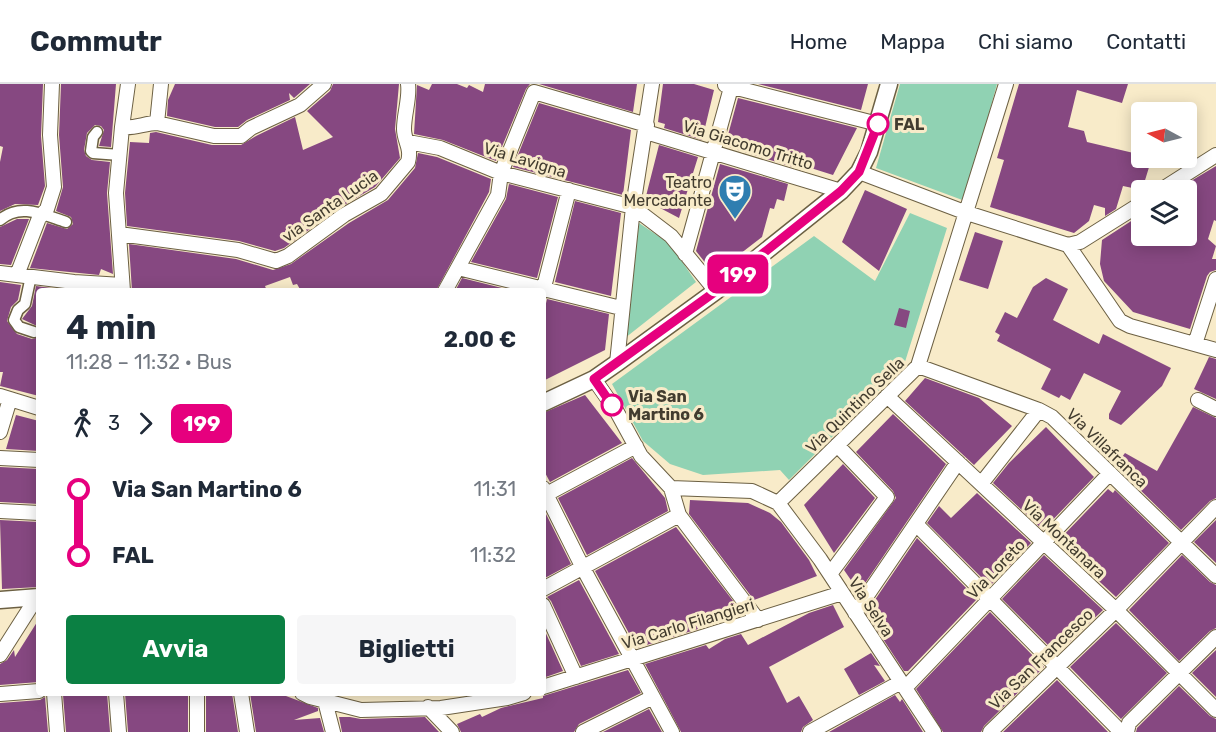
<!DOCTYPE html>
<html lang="it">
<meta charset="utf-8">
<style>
body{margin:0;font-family:Rubik,sans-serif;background:#f6f6f7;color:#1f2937;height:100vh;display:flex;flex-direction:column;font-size:22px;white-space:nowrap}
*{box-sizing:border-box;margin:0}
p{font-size:20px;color:#747a83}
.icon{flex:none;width:33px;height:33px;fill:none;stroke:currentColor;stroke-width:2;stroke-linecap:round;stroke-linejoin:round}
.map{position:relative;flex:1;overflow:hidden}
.panel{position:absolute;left:36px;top:204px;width:510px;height:408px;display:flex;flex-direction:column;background:#fff;border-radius:6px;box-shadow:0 3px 15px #0003}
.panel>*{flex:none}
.badge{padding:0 12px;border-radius:9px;font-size:21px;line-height:39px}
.needle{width:39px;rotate:277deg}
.buttons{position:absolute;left:1131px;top:18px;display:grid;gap:12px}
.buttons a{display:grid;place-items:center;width:66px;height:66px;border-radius:6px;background:#fff;box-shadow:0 3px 15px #0003;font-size:30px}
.map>.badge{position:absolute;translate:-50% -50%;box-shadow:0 0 0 3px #fff}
.legs{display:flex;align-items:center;gap:9px;height:66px;padding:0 30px;font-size:20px}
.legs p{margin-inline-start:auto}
.summary{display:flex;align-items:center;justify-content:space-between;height:102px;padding:0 30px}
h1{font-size:33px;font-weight:700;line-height:45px}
.primary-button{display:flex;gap:12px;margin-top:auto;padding:12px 30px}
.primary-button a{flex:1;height:69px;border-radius:6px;background:#0b8043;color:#fff;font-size:24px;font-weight:700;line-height:69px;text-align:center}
.primary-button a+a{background:#f6f6f7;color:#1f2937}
ul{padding:0 30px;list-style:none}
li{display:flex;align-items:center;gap:21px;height:66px;font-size:22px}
li i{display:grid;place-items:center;width:9px;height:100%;margin:0 8px;background:currentColor}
li i::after{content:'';width:15px;height:15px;margin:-8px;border:4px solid;border-radius:50%;background:#fff}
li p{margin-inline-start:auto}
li:first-child i{background:linear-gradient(#0000 50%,currentColor 0)}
li:last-child i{background:linear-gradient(currentColor 50%,#0000 0)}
header{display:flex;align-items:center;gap:36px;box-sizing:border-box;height:84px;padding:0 30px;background:#fff;border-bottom:2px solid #e0e1e3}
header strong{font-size:28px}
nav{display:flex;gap:33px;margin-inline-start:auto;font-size:21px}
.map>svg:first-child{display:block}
.green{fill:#90d2b3}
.building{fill:#864881}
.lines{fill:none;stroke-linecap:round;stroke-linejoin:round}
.pedestrian-casing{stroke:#6c6043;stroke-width:13}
.minor-casing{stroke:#6c6043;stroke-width:16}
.tertiary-casing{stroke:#6c6043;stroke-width:19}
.pedestrian{stroke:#fff;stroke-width:10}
.minor{stroke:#fff;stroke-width:14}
.tertiary{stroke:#fff;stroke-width:16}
.line-1-casing{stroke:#fff;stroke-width:14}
.line-1{stroke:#e6007e;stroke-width:9}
.stop-1-dot{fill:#fff;stroke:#e6007e;stroke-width:3}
.labels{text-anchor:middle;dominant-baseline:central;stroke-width:6;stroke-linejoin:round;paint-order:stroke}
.stop-label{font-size:16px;font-weight:bold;fill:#423c2f;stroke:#f8ebc9;text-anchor:start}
.street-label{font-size:16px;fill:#423c2f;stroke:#f8ebc9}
.poi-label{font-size:16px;fill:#423c2f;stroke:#f8ebc9;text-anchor:end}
</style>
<header>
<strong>Commutr</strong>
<nav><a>Home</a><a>Mappa</a><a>Chi siamo</a><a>Contatti</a></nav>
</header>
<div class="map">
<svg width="1216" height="648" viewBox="0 0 1216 648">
<rect width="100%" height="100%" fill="#f8ebc9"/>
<path class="green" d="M 900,0 L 997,0 L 965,117 L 876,84 Z
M 910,129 L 947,144 L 904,281 L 789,396 L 780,386 L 703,391 L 670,380 L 643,357 L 612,300 L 814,152 L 875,197 Z
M 639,139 L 670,160 L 696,198 L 625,254 Z"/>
<path class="building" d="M 0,0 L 43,0 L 41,52 L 45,102 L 38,121 L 15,120 L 0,127 L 0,78 L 3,63 L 0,62 Z
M 61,0 L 116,0 L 111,63 L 99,62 L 104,46 L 101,42 L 95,41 L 87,49 L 84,66 L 86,72 L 92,76 L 110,78 L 107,109 L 113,190 L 101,185 L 99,191 L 30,184 L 47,139 L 67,145 L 73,140 L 71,133 L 56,127 L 63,103 L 59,51 Z
M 175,0 L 310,0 L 294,14 L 289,9 L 290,16 L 247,36 L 238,43 L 215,43 L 167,32 L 168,16 Z
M 333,0 L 399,0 L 395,45 L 400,74 L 375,103 L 339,124 L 284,164 L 275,167 L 239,157 L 127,142 L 125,109 L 130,58 L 149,59 L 150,49 L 156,48 L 212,61 L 241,61 L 256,52 L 295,33 L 303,66 L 333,53 L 307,27 L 330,7 Z
M 432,0 L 457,0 L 467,4 L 469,1 L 483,8 L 485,0 L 530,0 L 526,5 L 496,77 L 443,56 L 414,50 L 417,1 L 429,6 Z
M 539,0 L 637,0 L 633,28 Z
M 663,0 L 694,0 L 714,6 L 702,56 L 664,44 L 665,40 L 658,38 Z
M 758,0 L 868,0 L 861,26 Z
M 1019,0 L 1128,0 L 1122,19 L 1077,6 L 1068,43 L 1084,47 L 1087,58 L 1142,71 L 1145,78 L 1150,80 L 1142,106 L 1123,102 L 1116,125 L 1105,132 L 1105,124 L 1094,121 L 1089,137 L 1074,149 L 990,123 L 1004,76 L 997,74 Z
M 738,14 L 857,44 L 833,91 L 795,79 L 793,83 L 725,62 Z
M 539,19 L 631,46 L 623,111 L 513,83 Z
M 659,61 L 698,73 L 679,134 L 645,116 Z
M 418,69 L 437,73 L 491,95 L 489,108 L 436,207 L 301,207 L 297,200 L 293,201 L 290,193 L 265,202 L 267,207 L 132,207 L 129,160 L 236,175 L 273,186 L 291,180 L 349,139 L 388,116 L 415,84 Z
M 720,80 L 788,100 L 784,117 L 777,115 L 774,125 L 770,124 L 762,153 L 714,190 L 696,167 Z
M 1216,82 L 1216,137 L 1214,136 L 1208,155 L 1216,162 L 1212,175 L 1216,175 L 1216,186 L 1210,188 L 1207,192 L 1190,245 L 1133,228 L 1104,197 L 1100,180 L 1102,156 L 1142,130 L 1142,152 L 1186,152 L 1186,100 Z
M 509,100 L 558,113 L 537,194 L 471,178 L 506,115 Z
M 865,106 L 907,125 L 879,187 L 842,158 Z
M 575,117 L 621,129 L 611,212 L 555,198 Z
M 17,135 L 29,135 L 11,181 L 0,180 L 0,143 Z
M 975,148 L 1003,157 L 988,205 L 959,196 Z
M 462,194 L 514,207 L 455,207 Z
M 1046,194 L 1068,205 L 1053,236 L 1099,260 L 1103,250 L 1171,284 L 1162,302 L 1121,341 L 1109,335 L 1109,330 L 1121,307 L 1084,289 L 1070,316 L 1061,311 L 1059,314 L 1041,305 L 1051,285 L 997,257 L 1000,251 L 995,248 L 1005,228 L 1017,234 L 1033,203 Z
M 0,198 L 21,201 L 18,216 L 11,223 L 7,237 L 17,250 L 32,255 L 39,253 L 39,312 L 0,302 L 3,288 L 0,288 Z
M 36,202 L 74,207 L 39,207 L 39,243 L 22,235 L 32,222 Z
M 547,215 L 609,230 L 605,266 L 543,297 L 543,232 Z
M 899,224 L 910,227 L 906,244 L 894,241 Z
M 1209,273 L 1216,275 L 1216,315 L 1194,305 Z
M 925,294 L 979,314 L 1012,342 L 974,381 L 905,317 Z
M 585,311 L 622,359 L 550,398 L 543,385 L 543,329 Z
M 1193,323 L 1216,334 L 1216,414 L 1210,417 L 1181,446 L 1126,392 L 1130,387 L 1118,378 L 1125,369 L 1157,387 Z
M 893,330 L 946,380 L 857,511 L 851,505 L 855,502 L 844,486 L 896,414 L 893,407 L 856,368 Z
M 16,331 L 39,337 L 39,367 L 6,365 Z
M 1046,343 L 1094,393 L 1043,446 L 993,399 L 1009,379 Z
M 632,374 L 665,414 L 668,427 L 587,471 L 558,414 Z
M 843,380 L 875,414 L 834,469 L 804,421 Z
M 0,383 L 39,385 L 39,420 L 0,418 Z
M 1108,405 L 1113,409 L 1115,406 L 1169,459 L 1116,513 L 1057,458 Z
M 977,409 L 1031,459 L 990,502 L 927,439 L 939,422 L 951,434 Z
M 690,416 L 748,419 L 770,429 L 781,438 L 809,476 L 817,492 L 754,516 L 689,430 Z
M 543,424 L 571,480 L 543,495 Z
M 0,436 L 39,438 L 39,503 L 2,505 Z
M 1216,436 L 1216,479 L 1194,458 Z
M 676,443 L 737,522 L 694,538 L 698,545 L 637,564 L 595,487 Z
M 917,454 L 977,515 L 908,587 L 904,587 L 866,529 Z
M 1044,471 L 1103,526 L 1057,570 L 1002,515 Z
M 1182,471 L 1210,498 L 1216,501 L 1216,544 L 1210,547 L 1179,577 L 1129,526 Z
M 579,496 L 619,570 L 581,582 L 551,517 L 547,513 Z
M 833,521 L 844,543 L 769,583 L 787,619 L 799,612 L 813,636 L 803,643 L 801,648 L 681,648 L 645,580 L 706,561 L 709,565 L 725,555 L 741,550 L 748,561 L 809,529 Z
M 990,528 L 1044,583 L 984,642 L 981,648 L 943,648 L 916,605 Z
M 39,535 L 39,598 L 0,601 L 0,580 L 7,576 L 14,566 L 15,573 Z
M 1116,539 L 1167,589 L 1121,635 L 1070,583 Z
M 543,543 L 563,587 L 543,594 Z
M 1216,566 L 1216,613 L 1192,589 Z
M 871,569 L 880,582 L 874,581 L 885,597 L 859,611 L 844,585 Z
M 628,586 L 641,609 L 579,640 L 574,648 L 461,648 L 457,640 L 480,630 L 482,633 L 501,624 L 543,614 L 543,612 Z
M 1057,596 L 1108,648 L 1003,648 Z
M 1179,602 L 1210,632 L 1216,635 L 1216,648 L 1136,648 L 1137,644 Z
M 82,609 L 107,609 L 110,648 L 66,648 L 63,611 Z
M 125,609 L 188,609 L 188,648 L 128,648 Z
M 206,609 L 232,609 L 238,648 L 206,648 Z
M 250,609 L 278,609 L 318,624 L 318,627 L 294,636 L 320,634 L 324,648 L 256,648 Z
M 895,611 L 900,618 L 902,615 L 923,648 L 829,648 Z
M 45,613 L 48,648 L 0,648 L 0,619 L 40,616 Z
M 649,625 L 662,648 L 603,648 Z
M 339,633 L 350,633 L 361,635 L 425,633 L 439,648 L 342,648 Z"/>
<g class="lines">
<g class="pedestrian-casing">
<path id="pedestrian" d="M 97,48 L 93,53 L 91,67 L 93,69 L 120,71
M 0,136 C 20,118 44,131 66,138
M 31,192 L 25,220 L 18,226 L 14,236 L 19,243 L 34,248"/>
</g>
<g class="minor-casing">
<path id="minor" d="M 128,0 L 122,43 C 134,45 145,39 157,39 L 161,0
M 725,1 L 878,40
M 157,39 L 214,52 L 241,52 L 251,44 L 300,21 L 324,0
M 122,43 L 116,109 L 123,207
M 646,48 L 841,107
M 408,58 L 440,64 L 501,89 L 633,123 L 671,152 L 716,207
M 859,88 L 967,129 L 1068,161 L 1120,237 L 1130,242 L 1216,266
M 1161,106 L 1216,71
M 119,150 L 238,166 L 276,177 L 288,172 L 344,131 L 381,110 L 408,78 C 412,64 404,57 404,45 C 404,30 410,14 408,0
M 1068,161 L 1080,158 L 1142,119
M 685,170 L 732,0
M 458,184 L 621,224
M 0,189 L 74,198 L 122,201
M 17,191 L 39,134 L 47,125 L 54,103 L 50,51 L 52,0
M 445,207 L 498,111 L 501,89 L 534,8 L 647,41
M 543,207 L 569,106
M 1195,260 L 1216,195
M 617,279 L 633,123 L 652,0
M 918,282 L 1039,326 L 1052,333 L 1216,492
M 594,295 L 617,328 L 641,372 L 671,404 L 679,431 L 758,536
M 0,312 L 39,324
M 887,312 L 1116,526 L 1216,626
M 1198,316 L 1216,325
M 0,348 L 10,315
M 0,374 L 39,376
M 981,400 L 1039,326
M 543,404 L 583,484 L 672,648
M 671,404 L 752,407 L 778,419 L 820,475 L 934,648
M 543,412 L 636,362
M 778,419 L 918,282 L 1006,0
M 0,427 L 39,429
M 916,440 L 1121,648
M 830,490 L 887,413 L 837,361
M 543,505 L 679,431
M 543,521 L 576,593
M 855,529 L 958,378
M 0,571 L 37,513
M 543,603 L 842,509
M 905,604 L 1110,389
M 54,609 L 57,648
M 116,609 L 119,648
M 197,609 L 197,648
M 241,609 L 247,648
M 302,609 L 310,613 L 361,626 L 441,624 L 507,614 L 524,609
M 0,610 L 39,607
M 325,617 L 333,648
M 428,623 L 452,648
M 583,648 L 653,613
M 810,648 L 901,598
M 990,648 L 1116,526 L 1216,423
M 1127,648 L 1129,639 L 1216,553"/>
</g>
<g class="tertiary-casing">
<path id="tertiary" d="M 543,319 L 594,295 L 617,279 L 716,207 L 841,107 L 859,88 L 869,68 L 889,0
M 0,516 L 39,513"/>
</g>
<use href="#pedestrian" class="pedestrian"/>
<use href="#minor" class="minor"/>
<use href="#tertiary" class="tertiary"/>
</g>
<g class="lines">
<g class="line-1-casing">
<path id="line-1" d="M 612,321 L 594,295 L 716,207 L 841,107 L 859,88 L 878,40"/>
</g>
<use href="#line-1" class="line-1"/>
</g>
<defs>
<g id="theatre-pin" transform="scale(1.725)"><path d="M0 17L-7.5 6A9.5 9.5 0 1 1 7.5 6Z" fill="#2f7eb0" stroke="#f8ebc9"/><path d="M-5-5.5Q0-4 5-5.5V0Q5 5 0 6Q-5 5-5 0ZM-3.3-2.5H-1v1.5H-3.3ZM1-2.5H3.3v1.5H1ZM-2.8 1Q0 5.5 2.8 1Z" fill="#fff"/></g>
</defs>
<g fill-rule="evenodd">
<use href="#theatre-pin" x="735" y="107"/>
</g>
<g class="stop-1-dot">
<circle cx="878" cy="40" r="10"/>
<circle cx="612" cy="321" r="10"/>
</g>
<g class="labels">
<g class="stop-label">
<text x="894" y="40">FAL</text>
<text x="628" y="312">Via San<tspan x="628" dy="18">Martino 6</tspan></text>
</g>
<g class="street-label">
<text transform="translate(748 61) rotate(17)">Via Giacomo Tritto</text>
<text transform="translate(525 76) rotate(17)">Via Lavigna</text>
<text transform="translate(330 122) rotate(-35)">via Santa Lucia</text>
<text transform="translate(855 321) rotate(-44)">Via Quintino Sella</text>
<text transform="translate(1107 364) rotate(44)">Via Villafranca</text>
<text transform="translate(1064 455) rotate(43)">Via Montanara</text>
<text transform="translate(996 485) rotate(-46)">Via Loreto</text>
<text transform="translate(871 523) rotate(57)">Via Selva</text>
<text transform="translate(688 540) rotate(-17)">Via Carlo Filangieri</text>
<text transform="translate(1041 575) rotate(-44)">Via San Francesco</text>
</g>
<g class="poi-label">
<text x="712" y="98">Teatro<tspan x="712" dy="18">Mercadante</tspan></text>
</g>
</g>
</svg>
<div class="buttons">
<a><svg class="needle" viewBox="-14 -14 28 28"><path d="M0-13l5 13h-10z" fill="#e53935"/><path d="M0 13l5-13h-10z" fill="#747a83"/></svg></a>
<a><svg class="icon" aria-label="layers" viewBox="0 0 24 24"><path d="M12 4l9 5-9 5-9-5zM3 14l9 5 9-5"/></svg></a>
</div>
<b class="badge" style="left:738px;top:190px;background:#e6007e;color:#fff">199</b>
<section class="panel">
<div class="summary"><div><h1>4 min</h1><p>11:28 – 11:32 · Bus</p></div><b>2.00 €</b></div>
<div class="legs"><svg class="icon" aria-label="walk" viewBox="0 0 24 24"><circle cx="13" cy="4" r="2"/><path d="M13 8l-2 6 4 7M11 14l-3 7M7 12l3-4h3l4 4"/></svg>3<svg class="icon" aria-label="forward" viewBox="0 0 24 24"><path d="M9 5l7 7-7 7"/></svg><b class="badge" style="background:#e6007e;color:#fff">199</b></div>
<ul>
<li><i style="color:#e6007e"></i><b>Via San Martino 6</b><p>11:31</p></li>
<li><i style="color:#e6007e"></i><b>FAL</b><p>11:32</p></li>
</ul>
<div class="primary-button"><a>Avvia</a><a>Biglietti</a></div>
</section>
</div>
